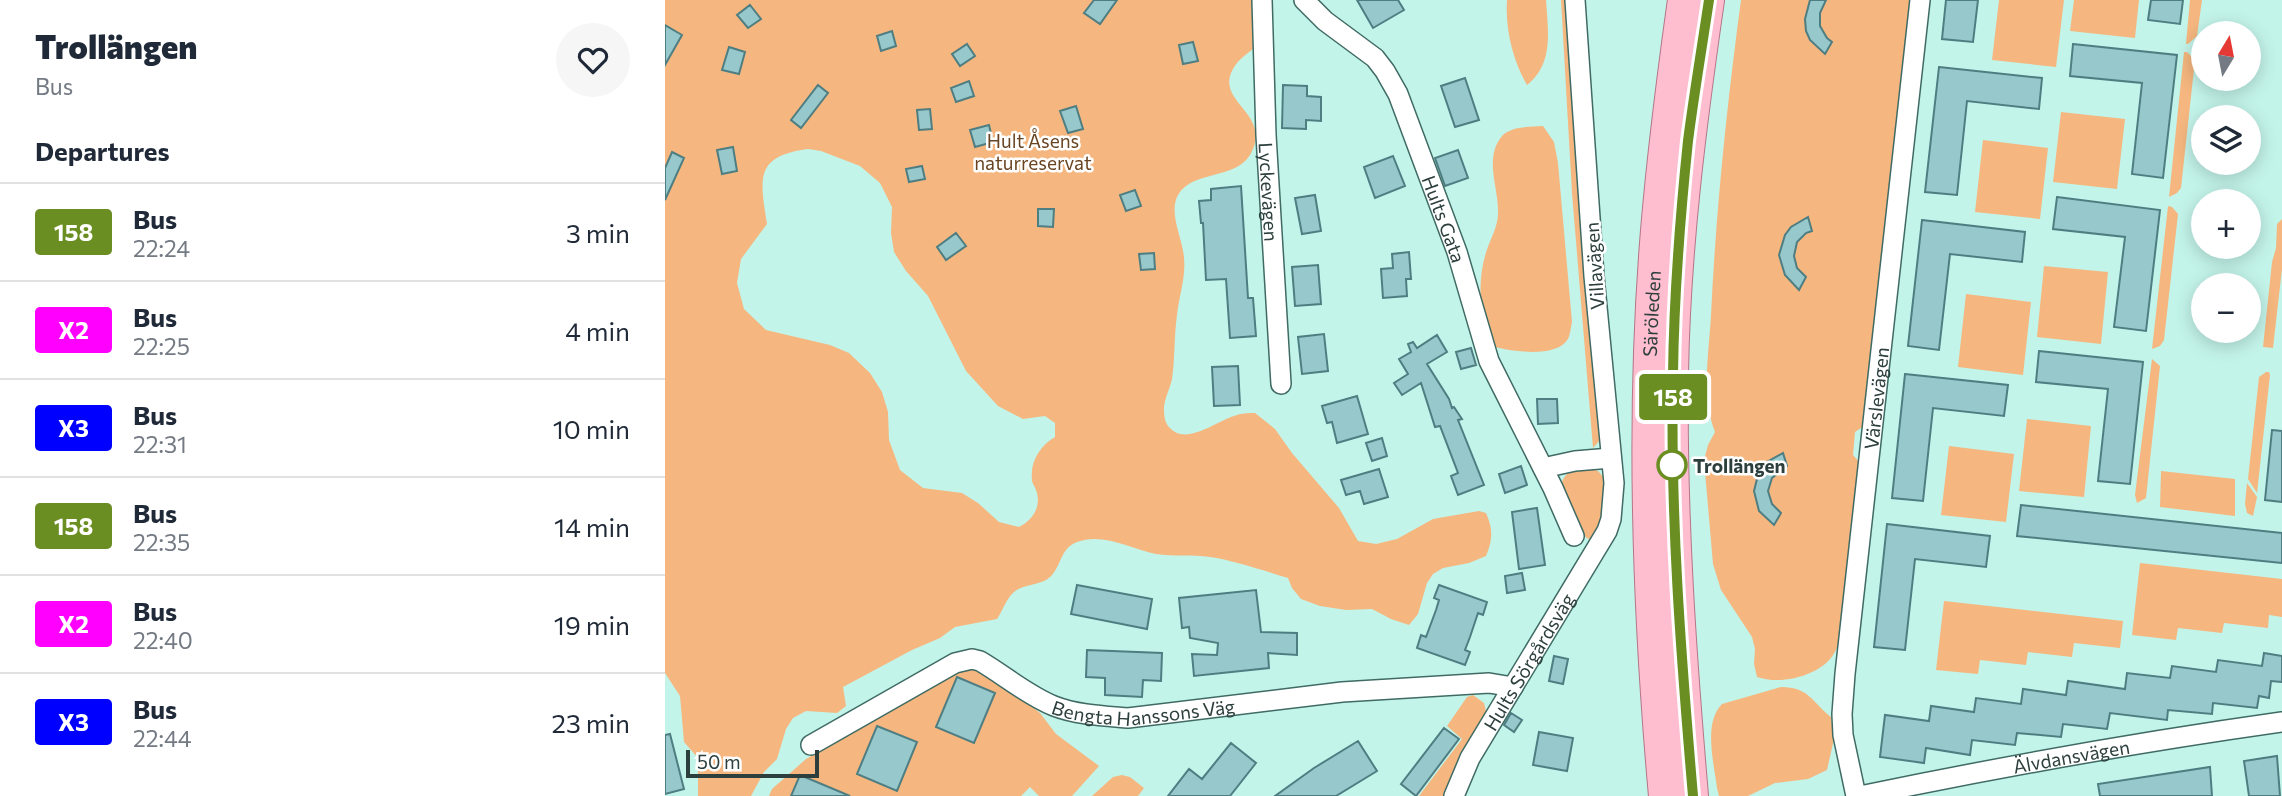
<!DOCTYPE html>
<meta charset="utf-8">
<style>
body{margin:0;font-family:Commissioner,sans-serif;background:#f6f6f7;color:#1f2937;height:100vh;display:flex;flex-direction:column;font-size:26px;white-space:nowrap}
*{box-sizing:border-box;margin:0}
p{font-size:23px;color:#747a83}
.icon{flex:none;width:38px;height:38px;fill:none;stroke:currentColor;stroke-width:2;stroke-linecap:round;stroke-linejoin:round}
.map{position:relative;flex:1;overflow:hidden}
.sheet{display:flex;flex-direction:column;background:#fff;width:665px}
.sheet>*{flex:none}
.badge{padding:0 14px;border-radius:5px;font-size:24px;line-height:46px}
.needle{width:46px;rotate:10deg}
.tools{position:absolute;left:1526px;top:21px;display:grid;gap:14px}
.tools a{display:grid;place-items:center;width:70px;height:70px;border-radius:50%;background:#fff;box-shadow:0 4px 18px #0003;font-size:35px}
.scale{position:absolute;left:21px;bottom:18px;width:133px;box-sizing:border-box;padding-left:7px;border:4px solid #2c3f3c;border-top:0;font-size:19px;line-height:24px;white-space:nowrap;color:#2c3f3c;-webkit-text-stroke:5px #fff;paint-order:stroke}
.map>.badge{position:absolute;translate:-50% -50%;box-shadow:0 0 0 4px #fff}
h2{padding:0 35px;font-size:26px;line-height:63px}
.round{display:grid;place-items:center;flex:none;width:74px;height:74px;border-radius:37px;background:#f6f6f7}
.summary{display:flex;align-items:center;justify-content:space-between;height:119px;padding:0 35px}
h1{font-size:33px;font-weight:800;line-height:52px}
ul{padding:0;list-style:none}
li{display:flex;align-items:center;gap:21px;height:98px;padding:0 35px;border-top:2px solid #e0e1e3}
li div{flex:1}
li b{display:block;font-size:26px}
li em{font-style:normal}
li .badge{min-width:77px;font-weight:700;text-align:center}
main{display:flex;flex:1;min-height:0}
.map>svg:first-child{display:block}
.green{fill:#f5b77f;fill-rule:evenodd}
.building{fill:#97c8cc;stroke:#4f7e82;stroke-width:2}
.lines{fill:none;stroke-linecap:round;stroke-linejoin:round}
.minor-casing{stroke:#3f6b64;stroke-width:22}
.primary-casing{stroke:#b47587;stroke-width:32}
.minor{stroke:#fff;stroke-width:19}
.primary{stroke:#febed0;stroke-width:30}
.line-casing{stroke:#fff;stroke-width:16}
.line{stroke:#6b8e23;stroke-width:10}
.stop-dot{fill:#fff;stroke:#6b8e23;stroke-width:3.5}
.labels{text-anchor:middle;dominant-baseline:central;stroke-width:5;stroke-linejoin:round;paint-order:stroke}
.park-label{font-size:19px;fill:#694422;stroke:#fff}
.street-label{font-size:19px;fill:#2c3f3c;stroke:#fff}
.stop-label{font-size:19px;font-weight:bold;fill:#2c3f3c;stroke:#fff;text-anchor:start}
</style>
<main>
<section class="sheet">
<div class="summary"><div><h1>Trollängen</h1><p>Bus</p></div><a class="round"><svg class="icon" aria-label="heart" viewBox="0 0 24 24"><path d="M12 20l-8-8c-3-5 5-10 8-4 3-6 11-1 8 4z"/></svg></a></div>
<h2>Departures</h2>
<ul>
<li><span class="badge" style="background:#6b8e23;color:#fff">158</span><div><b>Bus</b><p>22:24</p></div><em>3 min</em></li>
<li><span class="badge" style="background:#f0f;color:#fff">X2</span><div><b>Bus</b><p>22:25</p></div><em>4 min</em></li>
<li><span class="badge" style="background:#00f;color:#fff">X3</span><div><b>Bus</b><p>22:31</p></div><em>10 min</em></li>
<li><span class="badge" style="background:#6b8e23;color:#fff">158</span><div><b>Bus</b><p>22:35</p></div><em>14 min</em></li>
<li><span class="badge" style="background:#f0f;color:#fff">X2</span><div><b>Bus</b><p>22:40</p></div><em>19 min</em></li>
<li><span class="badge" style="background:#00f;color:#fff">X3</span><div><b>Bus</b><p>22:44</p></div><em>23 min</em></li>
</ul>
</section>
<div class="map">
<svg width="1617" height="796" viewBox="0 0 1617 796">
<rect width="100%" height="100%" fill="#c3f4ea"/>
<path class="green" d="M 0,0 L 601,0 L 598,40 C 589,50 574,57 568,69 C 549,103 609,113 585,155 C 570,180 527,170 513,195 C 503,213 518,239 519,258 C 521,277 514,296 512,315 C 509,336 510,358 507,379 C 505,389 499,399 499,409 C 499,417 500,424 506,429 C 522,445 552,421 569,416 C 576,413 583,413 590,413 L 610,429 L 627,453 L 674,508 L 693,541 L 711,544 L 732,539 L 768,519 L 814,511 L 821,513 C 828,529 828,539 821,556 L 804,563 L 778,568 L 768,574 L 762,583 L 753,614 L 744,625 L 726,619 L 707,609 L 681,610 L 655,606 L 636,599 L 627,588 L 623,578 C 600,571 567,560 545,557 C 527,554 509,557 491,554 C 466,549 438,532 412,542 C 396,548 397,563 387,575 C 378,586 360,583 349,592 C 341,599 338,610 332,619 L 290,627 L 275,638 L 247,650 L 178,687 L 181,706 L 172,713 L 141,711 L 128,718 L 121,729 L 112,759 L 99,772 L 86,796 L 33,796 L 33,758 L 19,742 L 15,696 L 0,673 ZM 143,149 L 156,151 L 195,166 L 215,183 L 227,207 L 226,233 L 229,252 L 241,271 L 263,296 L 301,371 L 333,406 L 358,419 L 380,416 L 390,423 L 390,437 C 375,446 365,461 367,480 C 367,483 370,487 371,490 C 377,506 368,520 354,527 L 334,522 L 313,503 L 297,493 L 258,488 L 235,470 L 224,440 L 223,412 L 217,392 L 205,373 L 184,353 L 165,345 L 101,330 L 79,309 L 72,283 L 76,259 L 102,224 C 95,179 89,156 143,149 Z
M 842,0 L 881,0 C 883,31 889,64 862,85 C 848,61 840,29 842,0 Z
M 896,0 L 904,0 L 936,439 L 928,448 L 907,193 Z
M 1076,0 L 1245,0 L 1199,426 L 1190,432 L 1188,455 L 1197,465 L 1174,643 C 1172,648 1169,654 1166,658 C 1150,677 1115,685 1092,677 L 1089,664 L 1090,649 L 1087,637 L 1056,590 L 1048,564 L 1039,460 L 1043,445 L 1050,432 C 1036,396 1044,352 1046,315 C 1051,210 1062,104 1076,0 Z
M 1334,0 L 1399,0 L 1391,67 L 1327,60 Z
M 1409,0 L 1474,0 L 1470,38 L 1405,31 Z
M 1525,0 L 1537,0 L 1532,36 L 1523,44 L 1521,44 Z
M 1519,52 L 1522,52 L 1530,60 L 1516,188 L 1512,193 L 1504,197 Z
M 1396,112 L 1460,119 L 1452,189 L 1388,182 Z
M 878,126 L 889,142 L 893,163 L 907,322 C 906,327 905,335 903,339 C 891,359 844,351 826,346 C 815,320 812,284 820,256 C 824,240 834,227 833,210 C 833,186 819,158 837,136 C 847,126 865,127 878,126 Z
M 1318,140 L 1383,148 L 1375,219 L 1310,212 Z
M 1503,206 L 1507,207 L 1513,214 L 1499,340 L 1495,346 L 1487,349 Z
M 1617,219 L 1617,269 L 1608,348 L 1598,347 L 1607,262 L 1611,248 L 1612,224 Z
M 1379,266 L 1443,272 L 1436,344 L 1372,337 Z
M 1301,294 L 1366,302 L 1358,375 L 1293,367 Z
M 1487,359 L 1495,366 L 1481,498 L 1472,503 L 1470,495 Z
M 1601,372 L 1604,372 L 1605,375 L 1592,493 L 1583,479 L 1594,377 Z
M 1362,419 L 1426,426 L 1419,497 L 1354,491 Z
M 1284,446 L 1349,454 L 1341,522 L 1276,515 Z
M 920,467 L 933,471 L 941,480 L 941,517 L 925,540 L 918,535 L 896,489 C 897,474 906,469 920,467 Z
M 1496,471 L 1570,479 L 1570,516 L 1495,507 Z
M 1582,483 L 1592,497 L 1588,516 L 1582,513 L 1580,504 Z
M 1475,563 L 1617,579 L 1617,617 L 1604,615 L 1603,628 L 1559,623 L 1557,633 L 1513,628 L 1511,640 L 1467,635 Z
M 1279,601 L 1458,621 L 1455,648 L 1409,643 L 1407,657 L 1363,652 L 1361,665 L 1315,660 L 1313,674 L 1271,670 Z
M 310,667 L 332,680 L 375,713 L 391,734 L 434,766 L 407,796 L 374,796 L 365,787 L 356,796 L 104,796 L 107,789 L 141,759 L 299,668 Z
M 1116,687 C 1144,687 1147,702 1166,717 L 1169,739 L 1162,770 L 1143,779 L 1110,783 L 1083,796 L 1054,796 L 1052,788 C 1049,763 1038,723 1057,704 Z
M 808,695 L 819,703 L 821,711 L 781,796 L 754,796 L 797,739 L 782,726 L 802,697 Z
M 457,775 L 465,777 L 479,788 L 473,796 L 427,796 L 448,777 Z"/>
<path class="building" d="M 429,0 L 452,0 L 435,24 L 419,13 Z
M 692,0 L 733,0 L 739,10 L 708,28 Z
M 1145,0 L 1161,0 L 1155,13 L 1155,26 L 1162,38 L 1167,42 L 1160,54 L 1145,40 L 1141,31 L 1140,19 Z
M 1281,0 L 1313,0 L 1308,42 L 1277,39 Z
M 1486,0 L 1518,0 L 1515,24 L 1483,20 Z
M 85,5 L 96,19 L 83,28 L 72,15 Z
M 0,25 L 17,35 L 0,65 Z
M 227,31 L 231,46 L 216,51 L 212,36 Z
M 528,42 L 533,61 L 518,64 L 514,45 Z
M 302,44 L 310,56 L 295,66 L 287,54 Z
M 1408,44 L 1512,55 L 1498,178 L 1467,174 L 1477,83 L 1405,76 Z
M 64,47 L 80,52 L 74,74 L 57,70 Z
M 1274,67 L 1377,78 L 1374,109 L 1302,101 L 1292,195 L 1260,192 Z
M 800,78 L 814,120 L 790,127 L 776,86 Z
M 304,81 L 309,96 L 291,102 L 286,88 Z
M 153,85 L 163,93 L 136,128 L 126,120 Z
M 618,85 L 642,86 L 642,96 L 656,97 L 656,121 L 641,120 L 641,129 L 617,128 Z
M 411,106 L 418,129 L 403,133 L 395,111 Z
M 265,109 L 267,129 L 254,130 L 252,110 Z
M 324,125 L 328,142 L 310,147 L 305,130 Z
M 68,147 L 72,171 L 57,174 L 52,150 Z
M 793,150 L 803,178 L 780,186 L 770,158 Z
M 7,152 L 19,158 L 0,200 L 0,168 Z
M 728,156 L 740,186 L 710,198 L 699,167 Z
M 257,166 L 260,179 L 244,182 L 241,169 Z
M 576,186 L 583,298 L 588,298 L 591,336 L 565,338 L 561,279 L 541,280 L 538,223 L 536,223 L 534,201 L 546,200 L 546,189 Z
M 470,190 L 476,206 L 461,211 L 455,195 Z
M 650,195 L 656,231 L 637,234 L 630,198 Z
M 1392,197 L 1495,210 L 1481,331 L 1449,327 L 1460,237 L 1388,229 Z
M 373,209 L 389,209 L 388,227 L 373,226 Z
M 1143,217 L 1147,231 L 1141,233 L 1132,242 L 1129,256 L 1132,268 L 1141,277 L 1134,290 L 1120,275 L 1114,255 L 1120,235 L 1126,227 Z
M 1257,220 L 1360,232 L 1357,262 L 1285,254 L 1274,350 L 1243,346 Z
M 291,233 L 301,246 L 281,260 L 272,247 Z
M 744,252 L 746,279 L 741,279 L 742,296 L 718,298 L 716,269 L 728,268 L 727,254 Z
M 489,253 L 490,269 L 476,270 L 474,254 Z
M 653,265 L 656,304 L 630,306 L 627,267 Z
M 659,334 L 663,371 L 637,374 L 633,337 Z
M 772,335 L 782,352 L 762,364 L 784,399 L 787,408 L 789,407 L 797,419 L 793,420 L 819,485 L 793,495 L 786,476 L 793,473 L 775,426 L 770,427 L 756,383 L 737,395 L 729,383 L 743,374 L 734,359 L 746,352 L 743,344 L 748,342 L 752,348 Z
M 806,348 L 811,365 L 796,369 L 791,352 Z
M 1374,351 L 1478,362 L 1465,484 L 1433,481 L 1443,389 L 1371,382 Z
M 573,366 L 575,405 L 549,406 L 547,367 Z
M 1240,374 L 1343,385 L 1339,416 L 1268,408 L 1258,501 L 1227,498 Z
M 692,396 L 703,434 L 672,443 L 667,422 L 662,423 L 657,406 Z
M 872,399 L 892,399 L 893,423 L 873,424 Z
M 1607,430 L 1617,431 L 1617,502 L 1600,500 Z
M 717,438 L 722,456 L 707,461 L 701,443 Z
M 1118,453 L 1122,466 L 1107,478 L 1103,491 L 1107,504 L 1116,513 L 1109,525 L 1094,511 L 1089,491 L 1094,471 L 1100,463 Z
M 856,466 L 862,485 L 840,493 L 834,474 Z
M 714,469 L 723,497 L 699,504 L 695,491 L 681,495 L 676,480 Z
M 1356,505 L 1617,533 L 1617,563 L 1352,536 Z
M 872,508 L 880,565 L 854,569 L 847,512 Z
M 1222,524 L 1325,536 L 1321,567 L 1250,559 L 1240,650 L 1209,647 Z
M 857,573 L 860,590 L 842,593 L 840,576 Z
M 412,585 L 487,599 L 482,629 L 406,614 Z
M 774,585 L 822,602 L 818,615 L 813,613 L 805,637 L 800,650 L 805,652 L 800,665 L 752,648 L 756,635 L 761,637 L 771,610 L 774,600 L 769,598 Z
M 591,590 L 596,632 L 632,633 L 632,655 L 603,653 L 604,668 L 529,676 L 527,654 L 552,655 L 553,643 L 525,638 L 524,627 L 517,628 L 514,598 Z
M 422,650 L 497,653 L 496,681 L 478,680 L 477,697 L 440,695 L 440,678 L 421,677 Z
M 1599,653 L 1617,656 L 1617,682 L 1606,681 L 1604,698 L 1594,696 L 1592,708 L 1548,703 L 1547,714 L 1503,710 L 1502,720 L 1445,713 L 1442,729 L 1398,724 L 1396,737 L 1352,733 L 1350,745 L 1307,740 L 1305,755 L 1261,748 L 1259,763 L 1215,757 L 1220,715 L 1264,721 L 1266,706 L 1309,712 L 1311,698 L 1356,704 L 1358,689 L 1401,695 L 1403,681 L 1460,689 L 1462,673 L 1505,678 L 1507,666 L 1551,672 L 1553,660 L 1597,666 Z
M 889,656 L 903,659 L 898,684 L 884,681 Z
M 292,677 L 330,693 L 309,743 L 271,727 Z
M 846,713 L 857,720 L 849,732 L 839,725 Z
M 212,726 L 252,742 L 232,791 L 192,774 Z
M 779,728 L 794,739 L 751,796 L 736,784 Z
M 874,732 L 908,738 L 902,771 L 868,765 Z
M 5,734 L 19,789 L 0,794 L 0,735 Z
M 693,741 L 712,771 L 671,796 L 610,796 L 649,768 Z
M 566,743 L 591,763 L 565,796 L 503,796 L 524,769 L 537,779 Z
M 1612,756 L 1615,796 L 1584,796 L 1579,761 Z
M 1545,767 L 1547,796 L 1435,796 L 1433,784 Z
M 135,775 L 185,796 L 126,796 Z"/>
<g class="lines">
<g class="minor-casing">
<g id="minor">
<path id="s1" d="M 597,0 L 601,135 L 616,384"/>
<path id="s2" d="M 639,0 L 660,21 L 710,58 L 720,71 L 733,94 L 792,252 L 824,361 L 888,488 L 909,536"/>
<path d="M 878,468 L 910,461 L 946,458"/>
<path id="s3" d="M 146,745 L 290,663 L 307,659 L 315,661 C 339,675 362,695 389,706 C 412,715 439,716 463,718 L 677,692 L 824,683 L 848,687"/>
<path id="s4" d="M 789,796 L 805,758 L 942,531 L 946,519 L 949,483 L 929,276 L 910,0"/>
<path id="s5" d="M 1191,796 L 1178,735 L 1177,714 L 1180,674 L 1255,0"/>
<path id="s6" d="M 1195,796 C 1335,767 1475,742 1617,722"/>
</g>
</g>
<g class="primary-casing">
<g id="primary">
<path id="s7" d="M 999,796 C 983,617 976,437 989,257 C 995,171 1006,86 1018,0"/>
<path d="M 1028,796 C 1016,656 1006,515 1008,374 C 1010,248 1026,124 1044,0"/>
</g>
</g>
<use href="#minor" class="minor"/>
<use href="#primary" class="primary"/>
</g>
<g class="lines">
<g class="line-casing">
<path id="line" d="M 1028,796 C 1016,656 1005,515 1008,374 C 1009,296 1015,218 1023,141 C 1029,94 1037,47 1044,0"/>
</g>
<use href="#line" class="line"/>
</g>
<circle class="stop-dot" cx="1007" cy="465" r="14"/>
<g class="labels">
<g class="park-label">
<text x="368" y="140">Hult Åsens<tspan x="368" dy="22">naturreservat</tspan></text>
</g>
<g class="street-label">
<text stroke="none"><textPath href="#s1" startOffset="192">Lyckevägen</textPath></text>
<text stroke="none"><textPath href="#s2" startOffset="268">Hults Gata</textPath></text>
<text transform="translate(929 266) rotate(-94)">Villavägen</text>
<text stroke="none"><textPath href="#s7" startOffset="483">Säröleden</textPath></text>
<text stroke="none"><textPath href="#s5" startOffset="401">Värslevägen</textPath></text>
<text stroke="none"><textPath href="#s4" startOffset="154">Hults Sörgårdsväg</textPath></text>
<text stroke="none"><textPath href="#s3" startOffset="369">Bengta Hanssons Väg</textPath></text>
<text stroke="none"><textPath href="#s6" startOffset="215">Älvdansvägen</textPath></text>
</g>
<g class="stop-label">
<text x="1028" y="465">Trollängen</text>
</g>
</g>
</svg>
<div class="tools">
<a><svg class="needle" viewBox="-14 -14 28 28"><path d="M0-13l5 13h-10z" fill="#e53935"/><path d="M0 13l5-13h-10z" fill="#747a83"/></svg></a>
<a><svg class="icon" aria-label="layers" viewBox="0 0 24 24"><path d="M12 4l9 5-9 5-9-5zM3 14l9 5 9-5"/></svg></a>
<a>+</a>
<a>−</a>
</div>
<div class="scale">50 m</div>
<b class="badge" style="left:1008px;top:397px;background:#6b8e23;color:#fff">158</b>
</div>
</main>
